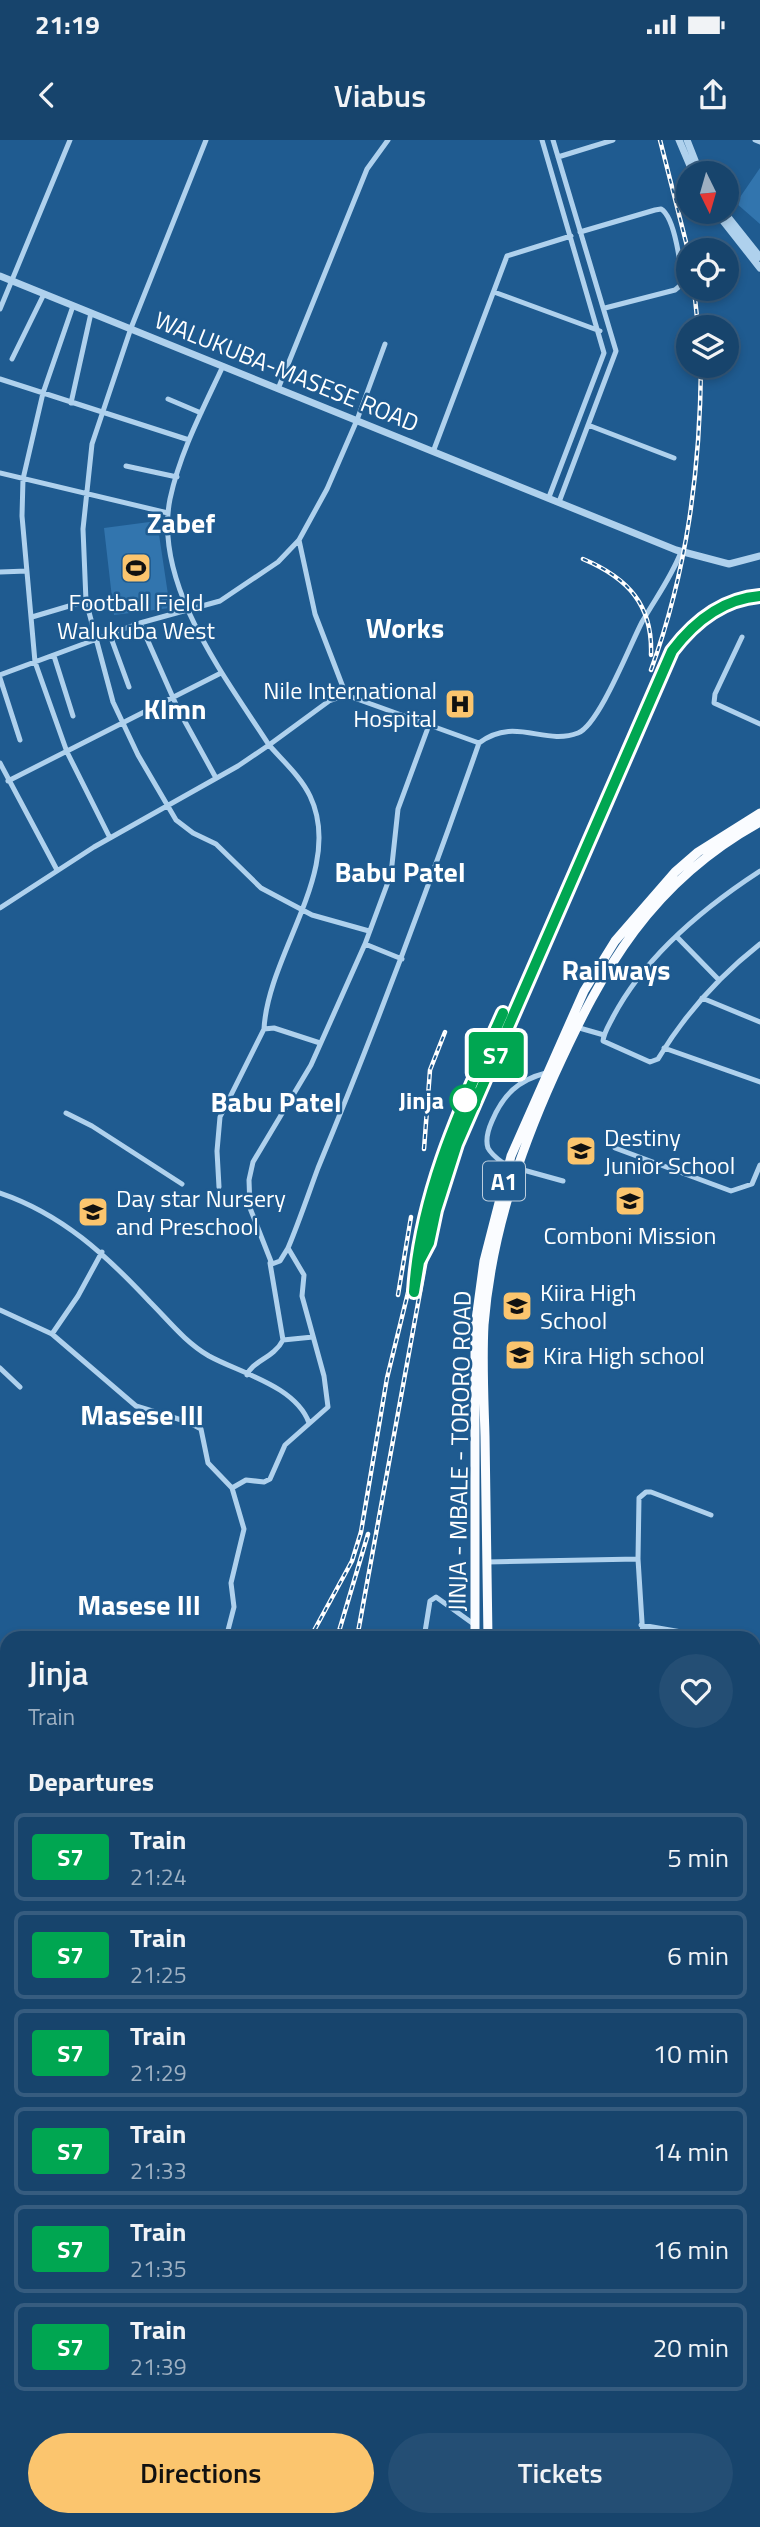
<!DOCTYPE html>
<style>
body{margin:0;font-family:"Titillium Web",sans-serif;background:#244e74;color:#f1f3f6;height:100vh;display:flex;flex-direction:column;font-size:26px;white-space:nowrap}
*{box-sizing:border-box;margin:0}
p{font-size:23px;color:#9eb0c2}
.icon{flex:none;width:38px;height:38px;fill:none;stroke:currentColor;stroke-width:2;stroke-linecap:round;stroke-linejoin:round}
.map{position:relative;flex:1;overflow:hidden}
.sheet{position:absolute;left:0px;top:1491px;width:761px;height:896px;display:flex;flex-direction:column;background:#17446c;border-radius:21px 21px 0 0;box-shadow:0 4px 10px #0003,0 0 0 2px #365c7f}
.sheet>*{flex:none}
.badge{padding:0 14px;border-radius:5px;font-size:24px;line-height:46px}
.needle{width:46px;rotate:175deg}
.controls{position:absolute;left:676px;top:21px;display:grid;gap:14px}
.controls a{display:grid;place-items:center;width:63px;height:63px;border-radius:50%;background:#17446c;box-shadow:0 4px 10px #0003,0 0 0 2px #365c7f;font-size:35px}
.map>.badge{position:absolute;translate:-50% -50%;box-shadow:0 0 0 4px #fff}
h2{padding:0 28px;font-size:26px;line-height:63px}
.round{display:grid;place-items:center;flex:none;width:74px;height:74px;border-radius:37px;background:#244e74}
.summary{display:flex;align-items:center;justify-content:space-between;height:119px;padding:0 28px}
h1{font-size:33px;font-weight:600;line-height:52px}
.primary-button{display:flex;gap:14px;margin-top:auto;padding:14px 28px}
.primary-button a{flex:1;height:80px;border-radius:42px;background:#fbc56e;color:#111;font-size:28px;font-weight:600;line-height:80px;text-align:center}
.primary-button a+a{background:#244e74;color:#f1f3f6}
ul{padding:0;list-style:none}
li{display:flex;align-items:center;gap:21px;height:88px;margin:0 14px 10px;padding:0 14px;border:4px solid #365c7f;border-radius:10px}
li div{flex:1}
li b{display:block;font-size:26px}
li em{font-style:normal}
li .badge{min-width:77px;font-weight:700;text-align:center}
.status{display:flex;justify-content:space-between;align-items:center;height:49px;padding:0 35px;background:#17446c;direction:ltr}
.status svg{height:19px;fill:currentColor}
header{display:flex;justify-content:space-between;align-items:center;height:91px;padding:0 28px;background:#17446c;font-size:32px;font-weight:600}
.map>svg:first-child{display:block}
.green{fill:#3275ae}
.lines{fill:none;stroke-linecap:round;stroke-linejoin:round}
.minor{stroke:#afd1ed;stroke-width:5}
.tertiary{stroke:#afd1ed;stroke-width:7}
.secondary{stroke:#dbebfa;stroke-width:8}
.trunk{stroke:#fafcff;stroke-width:9}
.rail-casing{stroke:#fff;stroke-width:4.5}
.rail{stroke:#1f5b90;stroke-width:2;stroke-dasharray:5;stroke-linecap:butt}
.line-casing{stroke:#fff;stroke-width:16}
.line{stroke:#00a651;stroke-width:10}
.stop-dot{fill:#fff;stroke:#00a651;stroke-width:3.5}
.labels{text-anchor:middle;dominant-baseline:central;stroke-width:5;stroke-linejoin:round;paint-order:stroke}
.shield{fill:#1f5b90;stroke:#bccede;stroke-width:2}
.shield-label{font-size:23px;font-weight:bold;fill:#fff}
.street-label{font-size:24px;fill:#fff;stroke:#1f5b90}
.poi-label{font-size:24px;fill:#fff;stroke:#1f5b90;text-anchor:start}
.stop-label{font-size:24px;font-weight:bold;fill:#fff;stroke:#1f5b90;text-anchor:end}
.quarter-label{font-size:28px;font-weight:bold;fill:#fff;stroke:#1f5b90}
</style>
<div class="status"><b>21:19</b><svg viewBox="0 0 49 12"><path d="M0 12V9h3v3zM5 12V6h3v6zM10 12V3h3v9zM15 12V0h3v12zM26 1h20v11H26zM47 4h2v5h-2z"/></svg></div>
<header><svg class="icon" aria-label="back" viewBox="0 0 24 24"><path d="M15 5l-7 7 7 7"/></svg>Viabus<svg class="icon" aria-label="share" viewBox="0 0 24 24"><path d="M12 15V3M7 8l5-5 5 5M5 13v7h14v-7"/></svg></header>
<div class="map">
<svg width="760" height="2387" viewBox="0 0 760 2387">
<rect width="100%" height="100%" fill="#1f5b90"/>
<path class="green" d="M 760,28 L 760,84 L 736,63 Z
M 157,381 L 170,468 L 114,475 L 104,388 Z"/>
<g class="lines">
<path class="minor" d="M 206,0 L 131,188 L 92,304 L 83,389 L 86,461 L 113,562 L 138,615 L 176,680 L 193,693 L 216,704 L 261,748 L 312,775 L 369,791
M 542,0 L 604,213 L 549,357
M 553,0 L 616,211 L 559,362
M 755,0 L 760,2
M 558,17 L 613,0
M 580,92 L 655,70 L 661,69 C 675,77 682,129 681,145 L 675,150 L 605,168
M 494,152 L 600,191
M 73,166 L 43,253 L 23,339 L 22,376 L 35,522 L 67,612 L 110,698
M 0,169 L 70,0
M 12,219 L 44,154
M 0,239 L 189,300
M 278,249 L 367,29 L 388,0
M 168,259 L 201,273
M 71,263 L 91,173
M 588,285 L 674,318
M 433,312 L 507,116 L 571,96
M 126,326 L 177,337
M 0,333 L 168,373
M 299,400 L 315,474 L 346,555
M 0,432 L 27,431
M 32,477 L 86,461
M 140,483 L 178,569 L 216,638
M 110,495 L 129,547
M 742,497 L 715,554 L 714,563 L 760,584
M 54,516 L 73,576
M 0,535 L 140,483 L 220,461 L 278,422 L 299,400 L 327,349 L 357,280 L 385,204
M 0,538 L 20,600
M 0,623 L 57,730
M 8,641 L 221,533
M 760,731 C 703,768 645,816 613,877 C 609,885 604,892 603,901 L 650,922 L 658,919 C 685,874 718,837 760,804
M 0,768 L 94,707 L 238,626 L 269,605 C 226,538 153,445 170,359 C 180,312 203,269 223,226
M 677,797 L 718,839
M 365,804 L 391,734 L 398,669 L 429,585
M 402,819 L 365,804 L 311,925 L 253,1022 L 249,1040 L 250,1068 L 272,1124 L 280,1121 L 288,1108 C 299,1082 308,1055 318,1028 C 376,888 429,746 479,603 C 515,576 544,606 578,593 C 599,585 630,505 642,482 C 655,459 671,438 681,412
M 702,858 L 760,882
M 576,887 L 604,895
M 264,889 C 268,813 345,729 310,656 C 301,637 283,621 269,605 L 329,561 L 346,555 L 479,603
M 664,908 L 760,942
M 66,973 L 92,986 L 182,1044
M 615,1008 L 731,1051 L 752,1044 L 760,1025
M 508,1027 C 501,1021 492,1016 488,1008 C 485,999 488,990 492,981 C 503,955 518,940 546,933
M 516,1028 L 563,1041
M 219,1047 L 217,1011 L 220,977 L 264,889 L 274,888 L 320,903
M 0,1053 C 62,1074 106,1115 150,1162 C 169,1181 185,1202 209,1216 C 240,1233 296,1246 309,1283
M 0,1170 L 52,1194 L 136,1266 L 188,1282 L 201,1289 L 208,1323 L 232,1348 L 244,1389 L 231,1443 L 234,1467 L 226,1498
M 52,1194 L 78,1156 L 102,1112
M 283,1200 L 313,1197
M 0,1228 L 20,1247
M 247,1235 C 252,1221 274,1218 283,1200 L 270,1123
M 232,1348 L 246,1340 L 264,1342 L 270,1339 L 285,1305 L 328,1267 L 324,1236 L 302,1156 L 304,1135 L 288,1108
M 487,1422 L 638,1419
M 641,1485 L 716,1498
M 424,1498 L 430,1461 L 436,1457 L 475,1485
M 643,1498 L 638,1419 L 639,1358 L 646,1352 L 651,1352 L 711,1375
M 754,1669 L 760,1659
M 0,1706 L 7,1712
M 754,1722 L 760,1729
M 754,1806 L 760,1806
M 754,1824 L 760,1832
M 0,1864 L 7,1861
M 754,1931 L 760,1928
M 0,1968 L 7,1962
M 754,2004 L 760,2001
M 754,2064 L 760,2060
M 754,2104 L 760,2103
M 754,2153 L 760,2151
M 754,2299 L 760,2301
M 754,2362 L 757,2352
M 241,2380 L 246,2387
M 0,2386 L 7,2371
M 748,2387 L 750,2380"/>
<path class="tertiary" d="M 679,0 L 693,33
M 687,0 L 700,33
M 716,72 L 760,128
M 724,72 L 760,117
M 0,136 L 676,410 L 729,424 L 760,416
M 0,2007 L 7,2012"/>
<path class="secondary" d="M 754,2176 L 760,2186"/>
<path class="trunk" d="M 475,1498 L 475,1187 L 484,1121 L 511,1016 L 584,851 L 615,801 L 675,732 L 698,712 L 760,673
M 488,1498 C 487,1431 486,1364 485,1296 C 484,1260 482,1222 484,1185 C 491,1097 518,1016 554,936 C 603,828 651,742 760,682
M 0,2186 L 7,2179
M 0,2200 L 7,2192"/>
<g class="rail-casing">
<path id="rail" d="M 660,0 L 688,110
M 694,149 L 698,187
M 583,419 C 628,438 653,465 651,515
M 651,530 C 687,431 700,331 701,226
M 424,1009 L 430,930 L 445,892
M 432,1049 L 448,1000 L 503,873
M 398,1155 L 411,1077
M 310,1498 L 352,1421 L 361,1392 L 387,1238 L 415,1124
M 337,1498 L 368,1394
M 357,1498 L 429,1103 L 436,1070 L 457,1004 L 672,511 C 694,482 722,459 760,456
M 0,1776 L 7,1773
M 0,1852 L 7,1850
M 415,2380 L 417,2387"/>
</g>
<use href="#rail" class="rail"/>
</g>
<g class="lines">
<g class="line-casing">
<path id="line" d="M 503,873 C 463,963 420,1052 414,1152 L 419,1122 L 429,1103 L 436,1070 L 457,1004 L 672,511 C 694,482 722,459 760,456"/>
</g>
<use href="#line" class="line"/>
</g>
<defs>
<g id="stadium-square" transform="scale(1.575)"><rect x="-9" y="-9" width="18" height="18" rx="4" fill="#fbc56e" stroke="#1f5b90"/><path d="M0-5a6.5 5 0 1 0 0 10a6.5 5 0 1 0 0-10ZM-3.5-1.8h7v3.6h-7Z" fill="#111"/></g>
<g id="hospital-square" transform="scale(1.575)"><rect x="-9" y="-9" width="18" height="18" rx="4" fill="#fbc56e" stroke="#1f5b90"/><path d="M-5-5h3v3.5h4V-5h3V5h-3V1.5h-4V5h-3Z" fill="#111"/></g>
<g id="school-square" transform="scale(1.575)"><rect x="-9" y="-9" width="18" height="18" rx="4" fill="#fbc56e" stroke="#1f5b90"/><path d="M0-5L7-2L0 1L-7-2ZM-4 1L0 2.5L4 1V4Q0 6-4 4Z" fill="#111"/></g>
</defs>
<g fill-rule="evenodd">
<use href="#stadium-square" x="136" y="428"/>
<use href="#hospital-square" x="460" y="564"/>
<use href="#school-square" x="581" y="1011"/>
<use href="#school-square" x="630" y="1061"/>
<use href="#school-square" x="93" y="1072"/>
<use href="#school-square" x="517" y="1166"/>
<use href="#school-square" x="520" y="1215"/>
</g>
<circle class="stop-dot" cx="465" cy="960" r="14"/>
<g class="labels">
<rect class="shield" x="483" y="1021.5" width="42" height="39" rx="5"/>
<g class="shield-label">
<text x="504" y="1041">A1</text>
</g>
<g class="street-label">
<text transform="translate(287 231) rotate(22)">WALUKUBA-MASESE ROAD</text>
<text transform="translate(459 1311) rotate(-89)">JINJA - MBALE - TORORO ROAD</text>
</g>
<g class="poi-label">
<text x="136" y="462" text-anchor="middle">Football Field<tspan x="136" dy="28">Walukuba West</tspan></text>
<text x="437" y="550" text-anchor="end">Nile International<tspan x="437" dy="28">Hospital</tspan></text>
<text x="604" y="997">Destiny<tspan x="604" dy="28">Junior School</tspan></text>
<text x="116" y="1058">Day star Nursery<tspan x="116" dy="28">and Preschool</tspan></text>
<text x="630" y="1095" text-anchor="middle">Comboni Mission</text>
<text x="540" y="1152">Kiira High<tspan x="540" dy="28">School</tspan></text>
<text x="543" y="1215">Kira High school</text>
</g>
<g class="stop-label">
<text x="444" y="960">Jinja</text>
</g>
<g class="quarter-label">
<text x="181" y="382">Zabef</text>
<text x="405" y="487">Works</text>
<text x="175" y="568">Klmn</text>
<text x="400" y="731">Babu Patel</text>
<text x="616" y="829">Railways</text>
<text x="276" y="961">Babu Patel</text>
<text x="142" y="1274">Masese III</text>
<text x="139" y="1464">Masese III</text>
</g>
</g>
</svg>
<div class="controls">
<a><svg class="needle" viewBox="-14 -14 28 28"><path d="M0-13l5 13h-10z" fill="#e53935"/><path d="M0 13l5-13h-10z" fill="#9eb0c2"/></svg></a>
<a><svg class="icon" aria-label="locate" viewBox="0 0 24 24"><circle cx="12" cy="12" r="6"/><path d="M12 2v4M12 18v4M2 12h4M18 12h4"/></svg></a>
<a><svg class="icon" aria-label="layers" viewBox="0 0 24 24"><path d="M12 4l9 5-9 5-9-5zM3 14l9 5 9-5"/></svg></a>
</div>
<b class="badge" style="left:496px;top:915px;background:#00a651;color:#fff">S7</b>
<section class="sheet">
<div class="summary"><div><h1>Jinja</h1><p>Train</p></div><a class="round"><svg class="icon" aria-label="heart" viewBox="0 0 24 24"><path d="M12 20l-8-8c-3-5 5-10 8-4 3-6 11-1 8 4z"/></svg></a></div>
<h2>Departures</h2>
<ul>
<li><span class="badge" style="background:#00a651;color:#fff">S7</span><div><b>Train</b><p>21:24</p></div><em>5 min</em></li>
<li><span class="badge" style="background:#00a651;color:#fff">S7</span><div><b>Train</b><p>21:25</p></div><em>6 min</em></li>
<li><span class="badge" style="background:#00a651;color:#fff">S7</span><div><b>Train</b><p>21:29</p></div><em>10 min</em></li>
<li><span class="badge" style="background:#00a651;color:#fff">S7</span><div><b>Train</b><p>21:33</p></div><em>14 min</em></li>
<li><span class="badge" style="background:#00a651;color:#fff">S7</span><div><b>Train</b><p>21:35</p></div><em>16 min</em></li>
<li><span class="badge" style="background:#00a651;color:#fff">S7</span><div><b>Train</b><p>21:39</p></div><em>20 min</em></li>
</ul>
<div class="primary-button"><a>Directions</a><a>Tickets</a></div>
</section>
</div>
